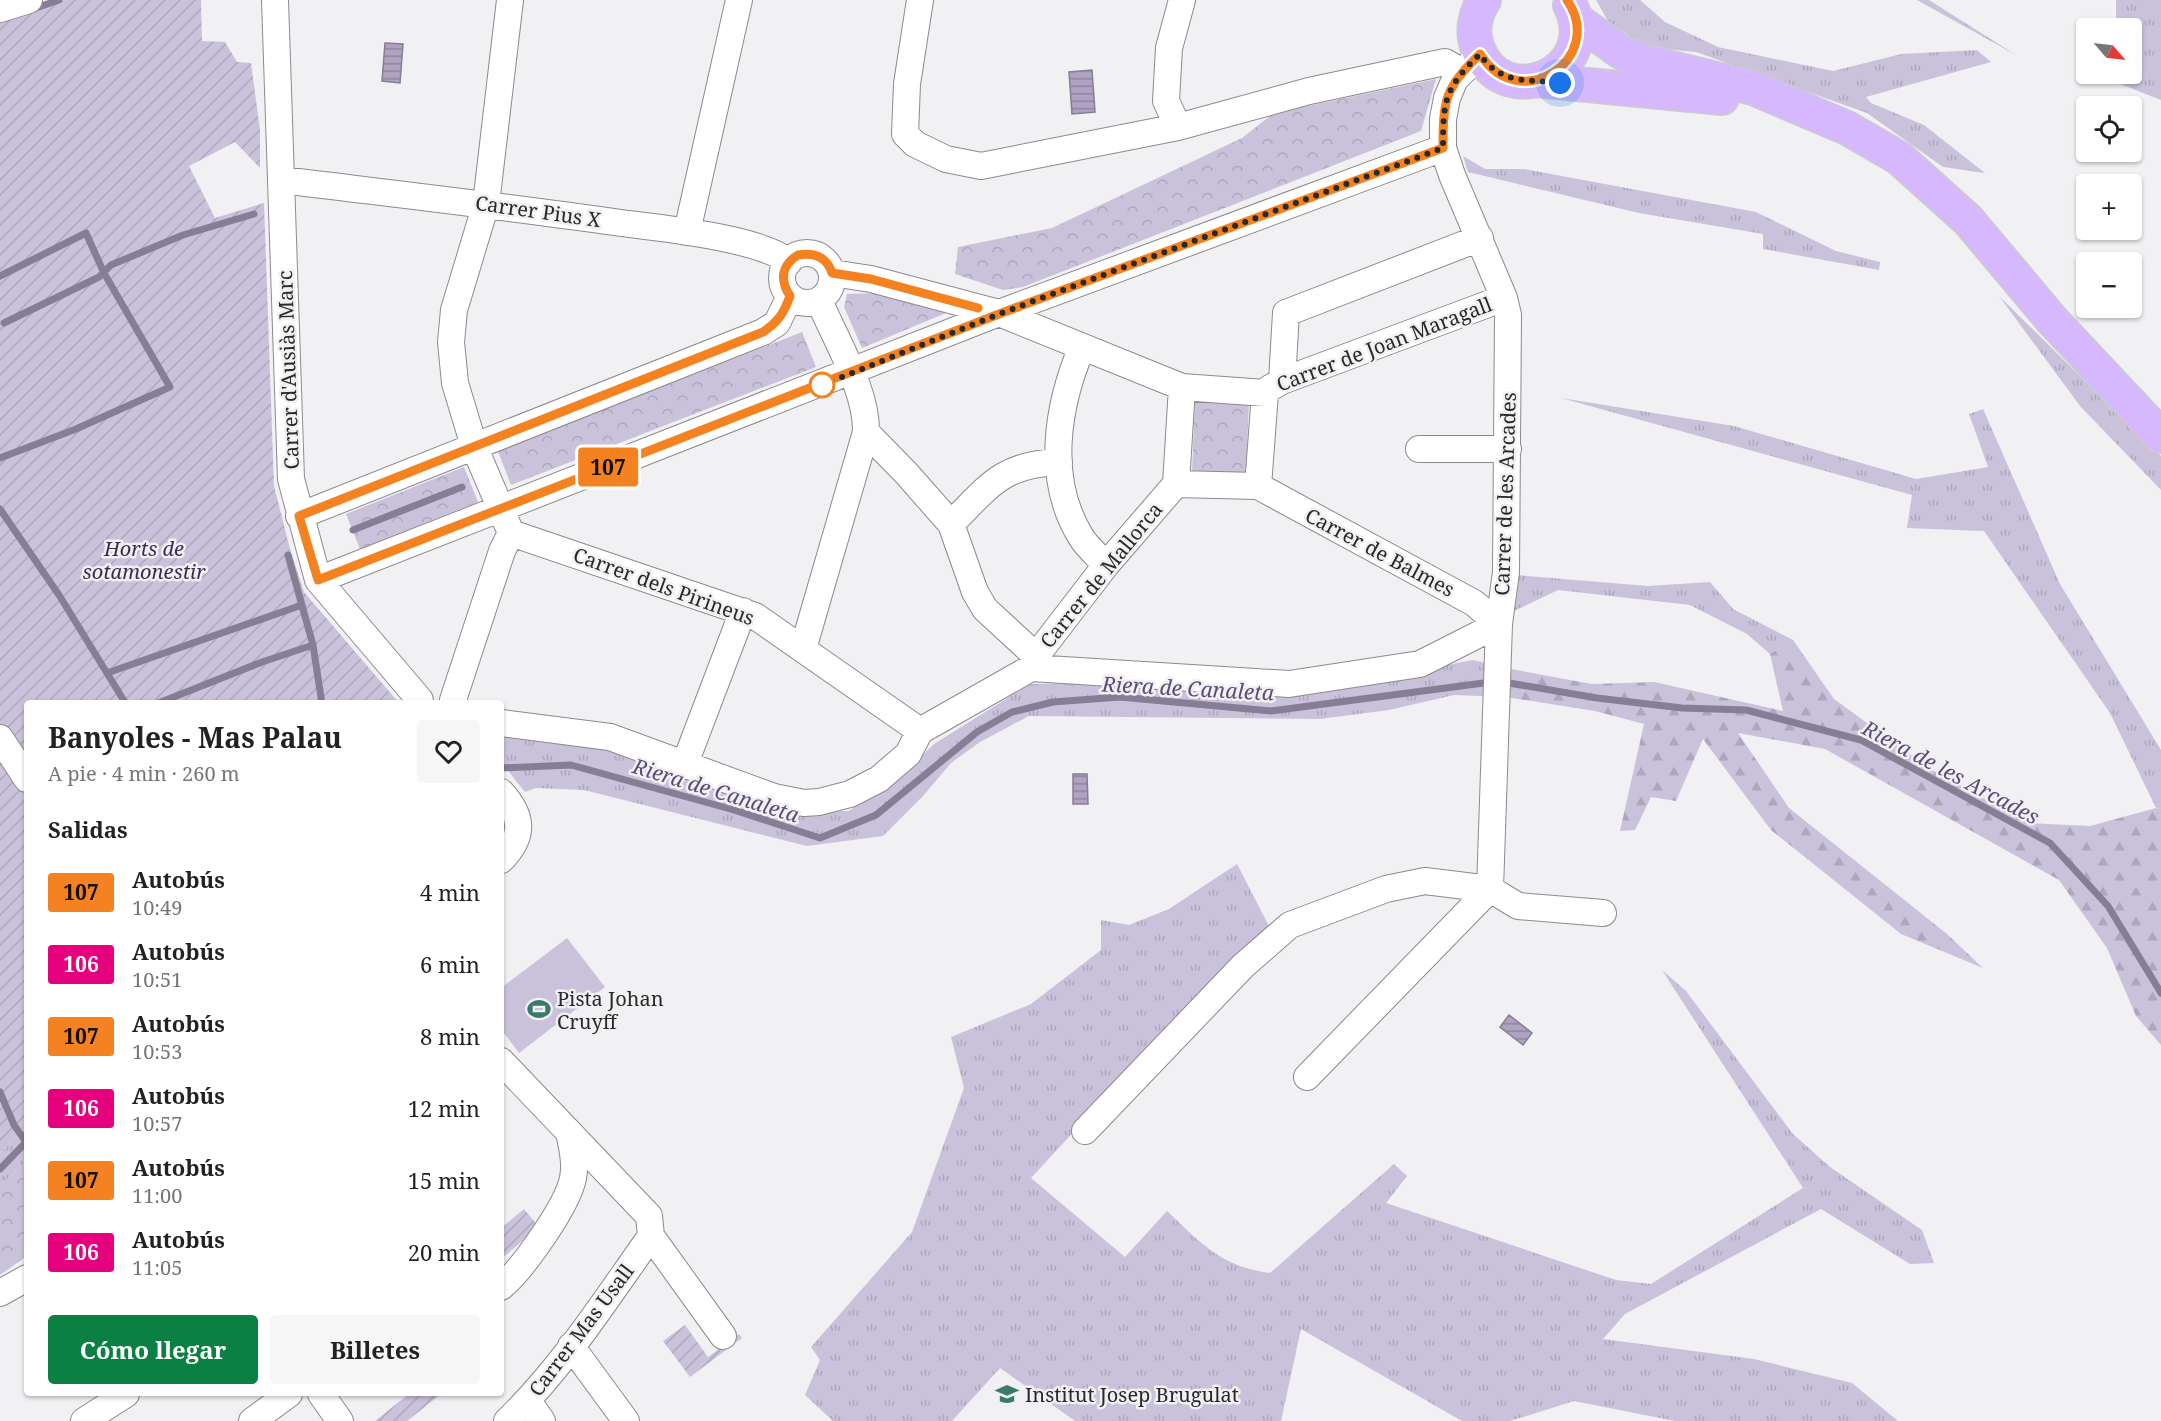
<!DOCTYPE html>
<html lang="es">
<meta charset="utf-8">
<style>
body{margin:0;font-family:"Noto Serif",serif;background:#f6f6f6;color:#222;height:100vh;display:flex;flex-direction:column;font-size:22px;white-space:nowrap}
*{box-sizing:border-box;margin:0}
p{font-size:20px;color:#767676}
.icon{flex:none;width:33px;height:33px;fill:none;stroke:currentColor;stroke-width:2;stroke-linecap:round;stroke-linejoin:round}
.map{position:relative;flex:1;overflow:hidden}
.panel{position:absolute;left:24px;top:700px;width:480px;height:696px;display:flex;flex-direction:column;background:#fff;border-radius:6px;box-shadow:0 2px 4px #0004}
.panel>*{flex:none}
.badge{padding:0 12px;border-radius:4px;font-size:21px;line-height:39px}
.needle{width:39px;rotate:118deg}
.buttons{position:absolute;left:2076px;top:18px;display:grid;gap:12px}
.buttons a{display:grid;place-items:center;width:66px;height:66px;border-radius:6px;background:#fff;box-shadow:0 2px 4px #0004;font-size:30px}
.you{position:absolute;width:30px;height:30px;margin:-15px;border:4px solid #fff;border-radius:50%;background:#1a73e8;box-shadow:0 0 0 9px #1a73e833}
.map>.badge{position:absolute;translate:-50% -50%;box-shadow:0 0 0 3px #fff}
h2{padding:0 24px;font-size:22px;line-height:54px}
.round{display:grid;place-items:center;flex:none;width:63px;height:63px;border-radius:6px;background:#f6f6f6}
.summary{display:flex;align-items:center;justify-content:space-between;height:102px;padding:0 24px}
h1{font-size:28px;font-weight:700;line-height:45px}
.cta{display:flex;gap:12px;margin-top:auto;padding:12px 24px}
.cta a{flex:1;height:69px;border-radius:6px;background:#0b8043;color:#fff;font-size:24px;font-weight:700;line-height:69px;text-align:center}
.cta a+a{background:#f6f6f6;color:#222}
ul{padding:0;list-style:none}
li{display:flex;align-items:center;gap:18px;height:72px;padding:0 24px}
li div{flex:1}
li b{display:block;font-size:22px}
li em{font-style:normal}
li .badge{min-width:66px;font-weight:700;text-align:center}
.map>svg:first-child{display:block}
.grass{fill:url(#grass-tufts)}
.forest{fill:url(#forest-firs)}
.park{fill:url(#park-crowns)}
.garden{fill:url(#garden-furrows)}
.pitch{fill:#cac2db}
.water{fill:url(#water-rules);stroke:#867e94;stroke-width:1.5}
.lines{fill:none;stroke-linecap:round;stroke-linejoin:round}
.stream{stroke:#867e94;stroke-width:7}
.minor-casing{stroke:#8b8a8d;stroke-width:28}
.major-casing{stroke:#ccc;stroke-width:36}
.minor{stroke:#fff;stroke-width:26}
.major{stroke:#d6b8fe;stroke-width:33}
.line-casing{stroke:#fff;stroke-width:14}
.line{stroke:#f58220;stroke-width:9}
.walk{stroke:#29292a;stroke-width:6;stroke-dasharray:0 10.8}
.stop-dot{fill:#fff;stroke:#f58220;stroke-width:3}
.labels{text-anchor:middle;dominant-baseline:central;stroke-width:5;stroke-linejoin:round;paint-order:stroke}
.street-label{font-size:20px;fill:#29292a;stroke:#f1f0f3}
.park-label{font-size:20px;font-style:italic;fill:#3b2a54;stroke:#f1f0f3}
.poi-label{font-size:20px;fill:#29292a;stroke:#f1f0f3;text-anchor:start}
.water-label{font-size:21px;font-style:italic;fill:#5d4b79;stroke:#f1f0f3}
</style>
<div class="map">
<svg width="2161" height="1421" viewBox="0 0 2161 1421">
<defs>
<pattern id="grass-tufts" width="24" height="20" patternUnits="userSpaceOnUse" patternTransform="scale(1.5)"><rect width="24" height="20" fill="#cac2db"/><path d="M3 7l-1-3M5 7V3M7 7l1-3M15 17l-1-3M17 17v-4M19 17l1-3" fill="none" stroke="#aea7bc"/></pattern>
<pattern id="forest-firs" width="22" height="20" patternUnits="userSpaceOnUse" patternTransform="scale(1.5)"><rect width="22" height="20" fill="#cac2db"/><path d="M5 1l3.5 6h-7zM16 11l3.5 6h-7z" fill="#aea7bc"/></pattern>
<pattern id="park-crowns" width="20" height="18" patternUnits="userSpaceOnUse" patternTransform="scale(1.5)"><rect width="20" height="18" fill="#cac2db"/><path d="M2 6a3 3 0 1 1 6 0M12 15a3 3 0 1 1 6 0" fill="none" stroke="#aea7bc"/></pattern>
<pattern id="garden-furrows" width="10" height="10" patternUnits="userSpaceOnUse" patternTransform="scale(1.5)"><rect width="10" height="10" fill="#cac2db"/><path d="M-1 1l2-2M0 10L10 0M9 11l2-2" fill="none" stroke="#aea7bc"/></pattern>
<pattern id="water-rules" width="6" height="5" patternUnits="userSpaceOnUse" patternTransform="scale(1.5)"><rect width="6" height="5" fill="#aea3c2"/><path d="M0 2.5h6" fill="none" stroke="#8e859e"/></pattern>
</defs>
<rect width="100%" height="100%" fill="#f1f0f3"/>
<path class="grass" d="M 1596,0 L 1640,0 L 1665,22 L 1718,47 L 1833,71 L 1901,54 L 1977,50 L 1991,62 L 1866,97 L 1871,103 L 1924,125 L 1985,173 L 1943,167 L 1867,113 L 1696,52 L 1645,47 L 1614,32 Z
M 1917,0 L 1929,0 L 2016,55 Z
M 2116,0 L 2161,0 L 2161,100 L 2115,82 L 2116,74 L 2132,74 L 2132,28 L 2116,28 Z
M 1463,156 L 1485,169 L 1524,169 L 1756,212 L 1836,251 L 1880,262 L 1879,270 L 1763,249 L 1763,234 L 1639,213 L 1468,172 Z
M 1999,296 L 2161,456 L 2161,490 L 2080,406 Z
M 1561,398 L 1734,426 L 1916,479 L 1988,467 L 1969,414 L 1983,409 L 2060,584 L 2161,750 L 2161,809 L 2156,808 L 2110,713 L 1984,531 L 1907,528 L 1912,495 Z
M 1516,575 L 1648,586 L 1710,582 L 1733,609 L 1793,640 L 1770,654 L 1747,634 L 1690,605 L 1558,590 L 1514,611 Z
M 1473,660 L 1511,669 L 1506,697 L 1454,695 L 1389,710 L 1320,719 L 1029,716 L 980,742 L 951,763 L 923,796 L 883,836 L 807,846 L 584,790 L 536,788 L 525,792 L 501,762 L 501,736 L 608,745 L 796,810 L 848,811 L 885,791 L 934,744 L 1030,684 L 1384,677 Z
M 1237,864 L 1271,930 L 1237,955 L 1031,1178 L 1125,1257 L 1167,1211 C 1202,1244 1220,1266 1270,1273 L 1394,1164 L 1407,1176 L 1386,1203 L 1616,1280 L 1651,1284 L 1803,1188 L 1662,970 L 1686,991 L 1793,1134 L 1830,1167 L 1922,1230 L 1934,1263 L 1910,1264 L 1821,1209 L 1625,1314 L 1603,1339 L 1754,1359 L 1852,1383 L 1898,1421 L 1675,1421 L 1574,1401 L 1510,1421 L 1462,1421 L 1301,1329 L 1281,1421 L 1075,1421 L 1000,1368 L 952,1421 L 833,1421 L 805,1395 L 820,1360 L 811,1347 L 912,1232 L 964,1088 L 951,1037 L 1031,1004 L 1101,950 L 1101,920 L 1129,925 L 1169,909 Z
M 27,1126 L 27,1161 L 0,1186 L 0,1153 Z"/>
<path class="forest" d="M 1793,640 L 1834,699 L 1930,769 L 2029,823 L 2090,826 L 2156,808 L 2161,809 L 2161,1045 L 2136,1016 L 2107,948 L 2059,880 L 1825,749 L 1738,733 L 1789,808 L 1947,934 L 1983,968 L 1901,934 L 1771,830 L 1703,739 L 1676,801 L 1651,797 L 1635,830 L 1620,831 L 1644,724 L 1595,711 L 1506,697 L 1511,669 L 1592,684 L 1654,682 L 1783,711 L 1770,654 Z"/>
<path class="park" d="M 1436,79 L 1421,131 L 1023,287 L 1003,290 L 955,274 L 958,247 L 1052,228 L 1242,138 L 1274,113 Z
M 874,293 L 946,313 L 862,348 L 844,307 L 847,294 Z
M 802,332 L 816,367 L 511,485 L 498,451 Z
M 1195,397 L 1249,399 L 1246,475 L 1192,473 Z
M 464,467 L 478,502 L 360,549 L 346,514 Z
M 27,1161 L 27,1256 L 0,1275 L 0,1186 Z"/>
<path class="garden" d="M 54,0 L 201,0 L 202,41 L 225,42 L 237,62 L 251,63 L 260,130 L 260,168 L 235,142 L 189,166 L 215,218 L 264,203 L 274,486 L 290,549 L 304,592 L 399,703 L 27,704 L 27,1126 L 0,1153 L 0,15 Z
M 524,1209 L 539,1227 L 501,1259 L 501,1228 Z
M 685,1325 L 708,1357 L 739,1334 L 742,1338 L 690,1377 L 663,1341 Z
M 409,1394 L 441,1394 L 407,1421 L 375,1421 Z"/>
<path class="pitch" d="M 567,938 L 605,987 L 519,1053 L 501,1029 L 501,988 Z"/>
<path class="water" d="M 385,43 L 403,44 L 400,83 L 382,81 Z
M 1092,70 L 1095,112 L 1072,114 L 1069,72 Z
M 1073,774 L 1087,774 L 1088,804 L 1073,804 Z
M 1509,1015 L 1532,1033 L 1523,1045 L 1500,1027 Z"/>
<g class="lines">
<path class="stream" d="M 33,9 L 59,0
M 0,276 L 86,233 L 104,273 L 170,387 L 76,429 L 0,458
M 4,323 L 99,277 L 111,265 L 183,235 L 254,214
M 0,509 L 59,595 L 126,704
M 353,530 L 462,487
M 288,555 L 313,645 L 322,704
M 107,673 L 302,605
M 1509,683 L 1597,698 L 1682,708 L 1746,710 L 1861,740 L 2050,843 L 2108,906 L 2161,993
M 156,704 L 262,662 L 313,645
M 501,768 L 571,765 L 734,810 L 820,838 L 876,815 L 977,732 L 1012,712 L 1053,702 L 1120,697 L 1271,711 L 1491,682
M 0,1092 L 14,1125 L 26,1142
M 0,1169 L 27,1141"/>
<g class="minor-casing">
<path id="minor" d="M 275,0 L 291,479 L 318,580 L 420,700
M 510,0 L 486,204 L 454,310 L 451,342 L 455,383 L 474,446 L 511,533
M 920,0 L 907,84 L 905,134 L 915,144 L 946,159 L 981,166 L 1178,127
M 1182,0 L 1169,48 L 1166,101 L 1178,127 L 1309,91 L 1445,62 L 1461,71
M 0,9 L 29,0
M 1480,55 L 1455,79 L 1447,98 L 1443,119 L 1443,148 L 1452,175 L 1504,298 L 1508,315 L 1506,572 L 1499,624 L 1490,889
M 282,180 C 395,194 509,207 621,223 C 660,228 761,238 789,262
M 687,232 L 739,0
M782 278a25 25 0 1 1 50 0a25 25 0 1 1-50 0Z
M 832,273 L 871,279 L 999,313 L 1182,387 L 1265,393 L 1258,486 L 1176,484 L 1182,387
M 1082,347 C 1057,406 1045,479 1081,537 C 1087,547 1098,556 1106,565
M 1282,381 L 1286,313 L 1480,238
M 1270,388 L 1282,381 L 1504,298
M 866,432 L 907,474 L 951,524 L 975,592 L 985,609 L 1036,656
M 1419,449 L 1508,449
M 1258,486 L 1474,603 L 1499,624
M 299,516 L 763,332 L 777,323 L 790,296
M 951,524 C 989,486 1002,464 1059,462
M 511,533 L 755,616 L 920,731
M 318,580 L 999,313 L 1443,148
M 803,649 L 866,432 C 867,390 835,339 819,300
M 1031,668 L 1036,656 L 1106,565 L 1176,484
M 453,700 L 502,551 L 511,533
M 501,723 L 610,737 L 774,797 L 804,803 L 819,802 L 850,794 L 879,779 L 908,754 L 920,731 L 1031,668 L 1289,684 L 1420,664 L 1499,624
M 0,738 L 27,779
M 684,766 L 743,611
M 501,792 C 523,816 525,836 501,860
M 501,1061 L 649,1216 L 651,1236
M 1307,1077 L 1490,889
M 1085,1131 L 1243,966 L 1290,925 L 1386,889 L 1425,881 L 1490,889 L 1518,906 L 1603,913
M 651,1236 L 723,1336
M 501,1287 C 522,1270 568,1205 573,1178 C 576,1163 572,1147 569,1132
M 0,1293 L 27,1278
M 571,1346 L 626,1421
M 321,1394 L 340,1421
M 528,1401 L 542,1421
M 84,1421 L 126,1394
M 252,1421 L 289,1394
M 507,1421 C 563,1367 606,1299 651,1236"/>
</g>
<g class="major-casing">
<path id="major" d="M 1484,0 C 1475,14 1471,32 1478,49 C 1504,115 1603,71 1570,5
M 1575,19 L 1621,52 L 1643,61 L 1753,88 L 1847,128 L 1899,158 L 1968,220 L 2052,320 L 2161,436
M 1536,80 L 1722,98"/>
</g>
<use href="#minor" class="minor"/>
<use href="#major" class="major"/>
</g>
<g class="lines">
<g class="line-casing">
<path id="line" d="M 978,308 L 871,279 L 832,273 C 827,257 814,252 798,255 C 782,265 779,279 790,296 C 784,313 778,322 763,332 L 299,516 L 318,580 L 999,314 L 1443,148 C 1443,99 1445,88 1480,54 C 1520,117 1607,58 1567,0"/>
</g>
<use href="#line" class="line"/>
<path class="walk" d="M 822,385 L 999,314 L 1443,148 C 1443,99 1445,88 1480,54 C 1500,85 1528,79 1560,83"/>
</g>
<defs>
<g id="stadium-bare" transform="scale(1.8)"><path d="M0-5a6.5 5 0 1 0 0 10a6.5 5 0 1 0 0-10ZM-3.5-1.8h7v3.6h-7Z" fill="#397a69" stroke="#f1f0f3" stroke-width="2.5" paint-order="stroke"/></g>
<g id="school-bare" transform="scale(1.8)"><path d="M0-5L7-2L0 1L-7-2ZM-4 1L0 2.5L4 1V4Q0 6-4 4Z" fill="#397a69" stroke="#f1f0f3" stroke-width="2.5" paint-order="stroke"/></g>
</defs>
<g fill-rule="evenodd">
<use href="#stadium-bare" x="539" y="1009"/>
<use href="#school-bare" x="1007" y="1394"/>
</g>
<circle class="stop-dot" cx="822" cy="385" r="12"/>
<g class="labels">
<g class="street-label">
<text transform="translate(538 211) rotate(8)">Carrer Pius X</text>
<text transform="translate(1384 344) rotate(-21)">Carrer de Joan Maragall</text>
<text transform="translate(288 370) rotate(-92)">Carrer d'Ausiàs Marc</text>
<text transform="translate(1505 494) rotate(-88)">Carrer de les Arcades</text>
<text transform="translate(1380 552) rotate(28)">Carrer de Balmes</text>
<text transform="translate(1101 575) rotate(-51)">Carrer de Mallorca</text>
<text transform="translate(664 586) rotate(20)">Carrer dels Pirineus</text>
<text transform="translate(581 1330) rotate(-53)">Carrer Mas Usall</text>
</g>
<g class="park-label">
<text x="144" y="548">Horts de<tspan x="144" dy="23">sotamonestir</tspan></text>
</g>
<g class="poi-label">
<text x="557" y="998">Pista Johan<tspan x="557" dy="23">Cruyff</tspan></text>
<text x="1025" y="1394">Institut Josep Brugulat</text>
</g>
<g class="water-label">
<text transform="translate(1188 688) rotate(3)">Riera de Canaleta</text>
<text transform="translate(1951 772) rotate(28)">Riera de les Arcades</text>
<text transform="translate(716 790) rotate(17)">Riera de Canaleta</text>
</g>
</g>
</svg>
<div class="buttons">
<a><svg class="needle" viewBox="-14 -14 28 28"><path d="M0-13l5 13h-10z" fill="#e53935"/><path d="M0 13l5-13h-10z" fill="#767676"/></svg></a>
<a><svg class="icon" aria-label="locate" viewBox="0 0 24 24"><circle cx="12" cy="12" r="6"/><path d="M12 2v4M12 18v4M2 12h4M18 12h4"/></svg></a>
<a>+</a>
<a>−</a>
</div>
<div class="you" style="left:1560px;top:83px"></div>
<b class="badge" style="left:608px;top:467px;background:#f58220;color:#111">107</b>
<section class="panel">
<div class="summary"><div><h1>Banyoles - Mas Palau</h1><p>A pie · 4 min · 260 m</p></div><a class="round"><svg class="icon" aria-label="heart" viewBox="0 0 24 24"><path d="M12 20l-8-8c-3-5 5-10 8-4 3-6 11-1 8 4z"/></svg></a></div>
<h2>Salidas</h2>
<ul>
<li><span class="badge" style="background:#f58220;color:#111">107</span><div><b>Autobús</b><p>10:49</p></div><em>4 min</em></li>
<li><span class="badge" style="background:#e6007e;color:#fff">106</span><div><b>Autobús</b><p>10:51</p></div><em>6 min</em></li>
<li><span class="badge" style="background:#f58220;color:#111">107</span><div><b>Autobús</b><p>10:53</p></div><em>8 min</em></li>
<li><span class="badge" style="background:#e6007e;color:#fff">106</span><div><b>Autobús</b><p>10:57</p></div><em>12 min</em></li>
<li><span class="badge" style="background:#f58220;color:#111">107</span><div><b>Autobús</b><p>11:00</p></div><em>15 min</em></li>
<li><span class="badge" style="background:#e6007e;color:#fff">106</span><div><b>Autobús</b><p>11:05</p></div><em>20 min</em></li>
</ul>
<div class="cta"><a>Cómo llegar</a><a>Billetes</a></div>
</section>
</div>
